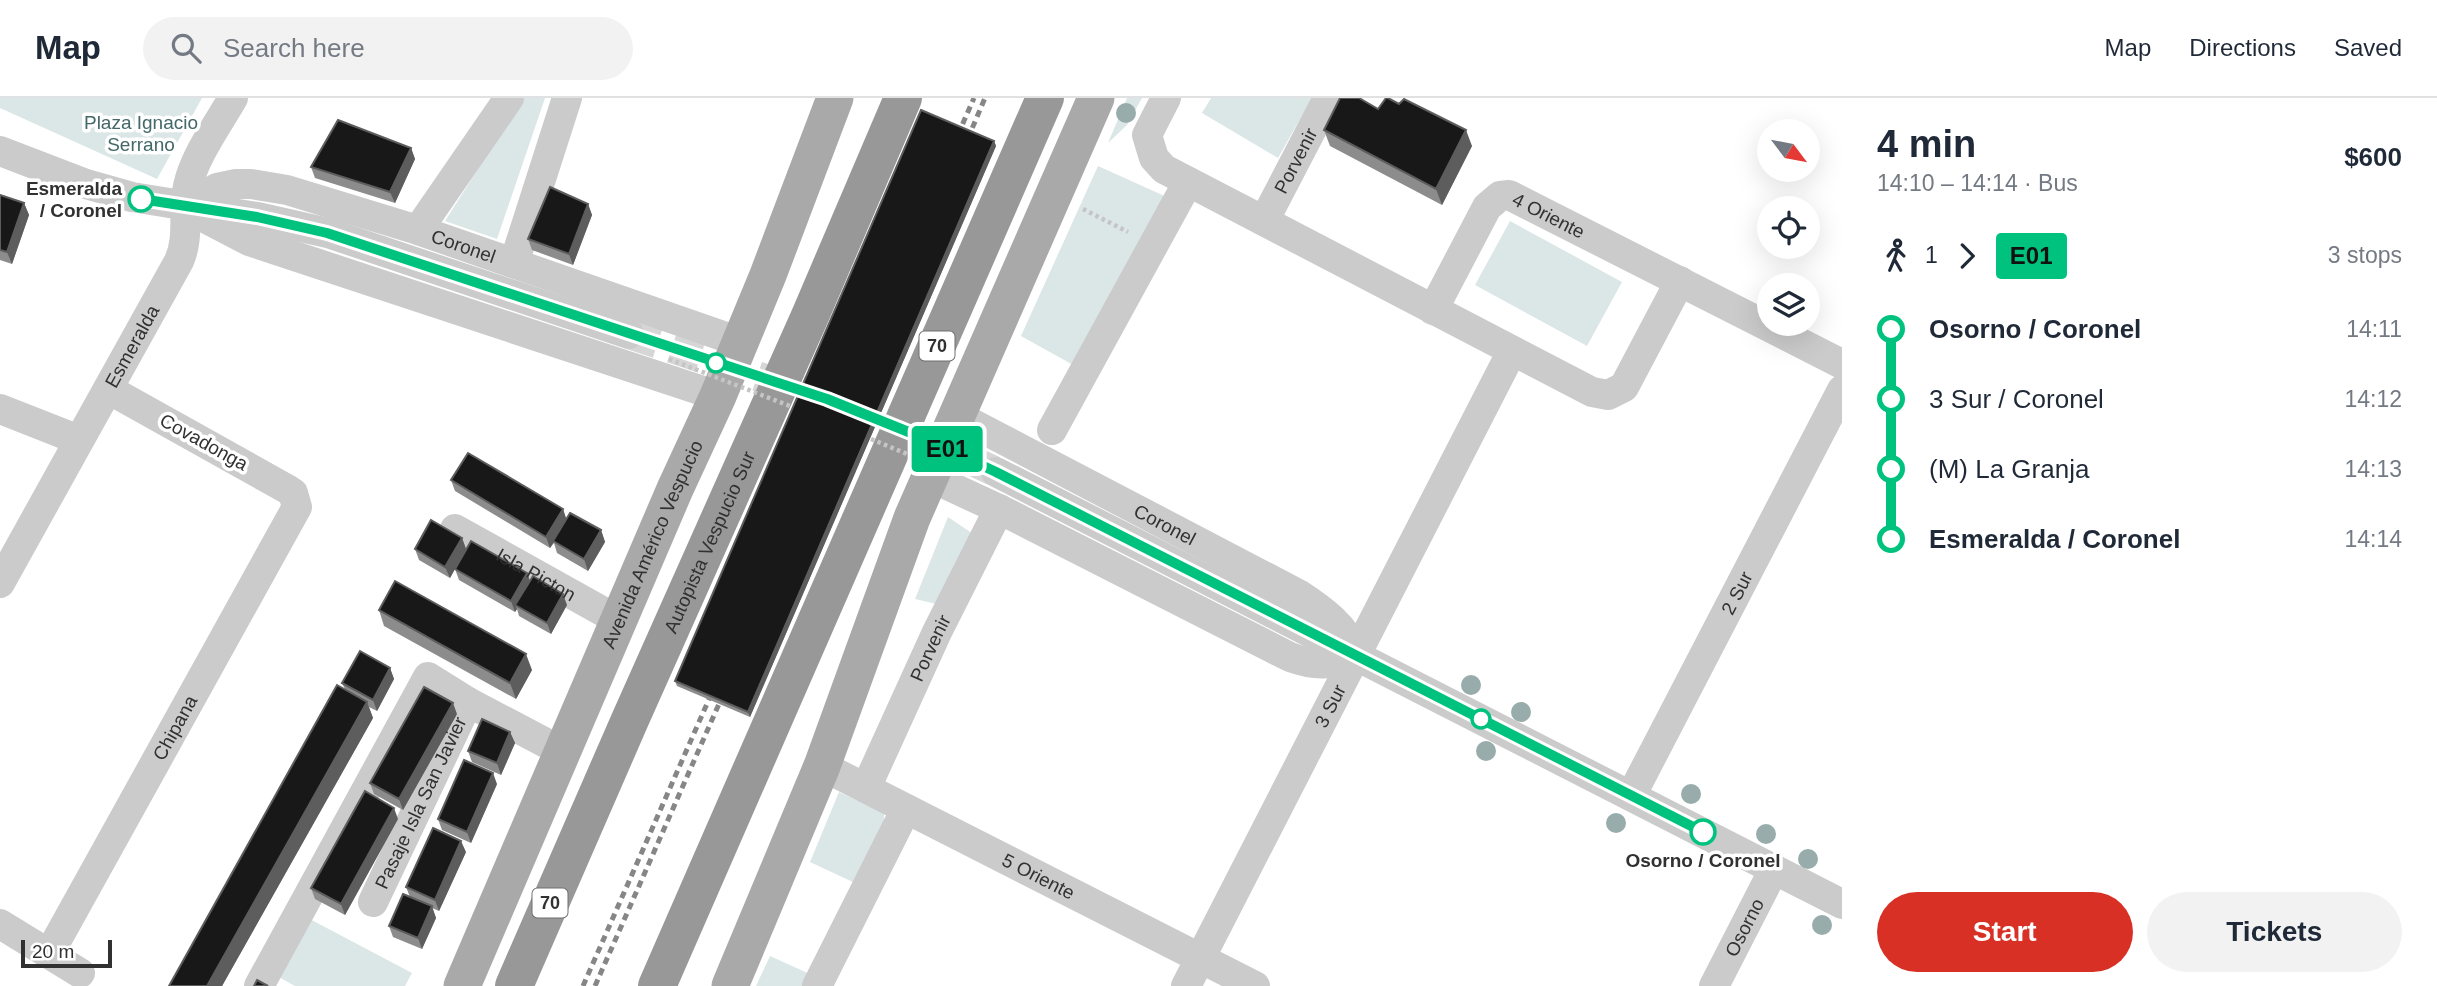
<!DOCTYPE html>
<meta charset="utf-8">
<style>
body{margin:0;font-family:Arial,sans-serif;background:#f2f2f3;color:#1f2937;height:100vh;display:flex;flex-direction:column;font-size:26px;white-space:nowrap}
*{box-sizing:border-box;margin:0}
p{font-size:23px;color:#747a83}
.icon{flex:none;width:38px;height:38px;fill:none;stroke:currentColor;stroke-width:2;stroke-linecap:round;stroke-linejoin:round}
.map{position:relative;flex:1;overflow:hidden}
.details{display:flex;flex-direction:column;background:#fff;width:595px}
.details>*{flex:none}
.badge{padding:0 14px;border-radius:5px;font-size:24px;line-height:46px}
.needle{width:46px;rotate:122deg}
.buttons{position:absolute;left:1757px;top:21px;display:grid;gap:14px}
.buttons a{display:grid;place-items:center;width:63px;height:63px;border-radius:50%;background:#fff;box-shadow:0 7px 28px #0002;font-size:35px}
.scale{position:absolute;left:21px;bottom:18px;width:91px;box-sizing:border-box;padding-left:7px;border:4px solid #313131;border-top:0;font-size:19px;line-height:24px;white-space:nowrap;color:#313131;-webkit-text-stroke:5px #fff;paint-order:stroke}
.map>.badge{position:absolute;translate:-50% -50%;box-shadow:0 0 0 4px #fff}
.legs{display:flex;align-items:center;gap:10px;height:77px;padding:0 35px;font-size:23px}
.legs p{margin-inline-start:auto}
.summary{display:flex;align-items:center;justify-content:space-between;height:119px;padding:0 35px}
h1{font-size:38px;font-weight:700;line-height:52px}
.action{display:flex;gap:14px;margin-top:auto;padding:14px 35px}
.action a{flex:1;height:80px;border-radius:42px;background:#d93025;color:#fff;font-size:28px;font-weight:700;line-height:80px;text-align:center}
.action a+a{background:#f2f2f3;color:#1f2937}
ul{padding:0 35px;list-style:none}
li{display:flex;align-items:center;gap:24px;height:70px;font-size:26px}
li i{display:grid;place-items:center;width:10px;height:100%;margin:0 9px;background:currentColor}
li i::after{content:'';width:18px;height:18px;margin:-9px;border:5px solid;border-radius:50%;background:#fff}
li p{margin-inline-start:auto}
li:first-child i{background:linear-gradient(#0000 50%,currentColor 0)}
li:last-child i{background:linear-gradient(currentColor 50%,#0000 0)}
header{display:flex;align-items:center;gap:42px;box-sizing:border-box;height:98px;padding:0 35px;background:#fff;border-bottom:2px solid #e0e1e3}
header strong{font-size:33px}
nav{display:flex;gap:38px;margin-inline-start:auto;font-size:24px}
.search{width:490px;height:63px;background:#f2f2f3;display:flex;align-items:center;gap:18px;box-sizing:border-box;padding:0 24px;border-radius:38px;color:#747a83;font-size:26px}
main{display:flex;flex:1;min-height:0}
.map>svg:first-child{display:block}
.green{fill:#dbe7e6}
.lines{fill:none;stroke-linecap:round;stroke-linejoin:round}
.minor-tunnel{stroke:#d6d6d6;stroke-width:30;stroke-dasharray:30 15;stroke-linecap:butt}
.path{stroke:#c5c5c5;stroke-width:4.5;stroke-dasharray:3.5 3.5;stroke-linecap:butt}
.minor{stroke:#cbcbcb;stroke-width:30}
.major{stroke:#a9a9a9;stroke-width:37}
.highway{stroke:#989898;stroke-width:38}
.rail{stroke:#868686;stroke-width:5;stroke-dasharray:7 5;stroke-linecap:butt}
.path-bridge{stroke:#c5c5c5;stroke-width:4.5;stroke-dasharray:3.5 3.5;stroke-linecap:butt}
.tree{fill:#98acac}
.wall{fill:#8c8c8c}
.shaded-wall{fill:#5d5d5d}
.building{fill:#181818;stroke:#5d5d5d;stroke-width:2}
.line-1-casing{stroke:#fff;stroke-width:16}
.line-1{stroke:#00c27f;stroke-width:10}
.stop-1-dot{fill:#fff;stroke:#00c27f;stroke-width:3.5}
.labels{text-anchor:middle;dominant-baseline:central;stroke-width:7;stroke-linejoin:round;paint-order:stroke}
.shield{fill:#fff;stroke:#6f6f6f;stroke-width:2}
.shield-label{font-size:18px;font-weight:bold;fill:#313131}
.park-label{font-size:19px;fill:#436868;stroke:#fff}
.street-label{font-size:19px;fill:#313131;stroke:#fff}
.stop-label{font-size:19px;font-weight:bold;fill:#313131;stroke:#fff;text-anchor:end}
</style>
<header>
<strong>Map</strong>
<div class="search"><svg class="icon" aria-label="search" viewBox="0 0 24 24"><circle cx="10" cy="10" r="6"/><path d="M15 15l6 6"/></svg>Search here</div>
<nav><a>Map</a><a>Directions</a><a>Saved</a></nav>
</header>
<main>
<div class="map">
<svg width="1842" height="888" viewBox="0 0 1842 888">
<rect width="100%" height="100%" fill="#fff"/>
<path class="green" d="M 0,0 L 202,0 L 157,81 L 0,10 Z
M 523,0 L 545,0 L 497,141 L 445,123 Z
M 1127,0 L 1142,0 L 1127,27 L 1108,45 Z
M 1211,0 L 1312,0 L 1278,60 L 1202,15 Z
M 1098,68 L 1169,100 L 1075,268 L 1021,238 Z
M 1510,123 L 1622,184 L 1587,248 L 1475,187 Z
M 948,419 L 979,440 L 945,508 L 915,501 Z
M 839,694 L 884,715 L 884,729 L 857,786 L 810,764 Z
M 306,819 L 412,875 L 405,888 L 295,888 L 275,877 Z
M 770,858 L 812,877 L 807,888 L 756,888 Z"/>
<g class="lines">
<path class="minor-tunnel" d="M 629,236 L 826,301 L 926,341 L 996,374"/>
<path class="path" d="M 1083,111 L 1128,134"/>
<g class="minor">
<path d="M 1166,0 L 1147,37 L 1154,60 L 1164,71 L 1592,294 L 1608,297 L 1624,289 L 1680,183"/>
<path d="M 0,53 L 86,86 L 132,99 L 257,119 L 328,135 L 629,236"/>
<path id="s1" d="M 186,108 L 217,90 L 236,86 L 251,86 L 287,92 L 418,132 L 740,244"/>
<path d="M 201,118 L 249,143 L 718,298"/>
<path id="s2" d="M 1264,123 L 1328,0"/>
<path d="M 418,132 L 509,0"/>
<path d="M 514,165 L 567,0"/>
<path id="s3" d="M 1433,212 L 1487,109 L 1500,98 L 1509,97 L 1842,266"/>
<path d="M 0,311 L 79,342"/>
<path id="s4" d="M 956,317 L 1300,497 C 1323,512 1344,528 1355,553"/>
<path d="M 1052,332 L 1188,84"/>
<path d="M 996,374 L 1842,806"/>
<path d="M 930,379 L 999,411 L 1290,559 C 1314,568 1333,568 1356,557"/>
<path id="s5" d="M 455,431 L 618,522"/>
<path id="s6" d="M 0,485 L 179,163 C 190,139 182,113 188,88 C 194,59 218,26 233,0"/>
<path id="s7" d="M 822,668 L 1255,888"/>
<path id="s8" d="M 866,690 L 937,534 L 999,411"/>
<path id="s9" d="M 1631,698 L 1842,292"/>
<path id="s10" d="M 373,804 L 468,604"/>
<path d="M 0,826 L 80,875"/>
<path id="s11" d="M 49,856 L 297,409 L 293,395 L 287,391 L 108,291"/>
<path d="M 259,888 L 428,579 L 468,604 L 561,653"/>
<path d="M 817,888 L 906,711"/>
<path id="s12" d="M 1186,888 L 1512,253"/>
<path id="s13" d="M 1714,888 L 1774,771"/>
</g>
<g class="major">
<path id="s14" d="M 462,888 L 675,391 L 718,298 L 768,177 L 835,0"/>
<path d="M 730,888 L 822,668 L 912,420 L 1096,0"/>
</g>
<g class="highway">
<path id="s15" d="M 514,888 L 629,624 L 810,218 L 903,0"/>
<path d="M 657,888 L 1045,0"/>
</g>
<path class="rail" d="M 953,48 L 974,0
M 963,52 L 985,0
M 583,888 L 717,583
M 595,888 L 726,590"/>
<path class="path-bridge" d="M 669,261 L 795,310
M 871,341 L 960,378"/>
</g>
<g class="tree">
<circle cx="1126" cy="15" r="10"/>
<circle cx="1471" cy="587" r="10"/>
<circle cx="1521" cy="614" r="10"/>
<circle cx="1486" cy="653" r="10"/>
<circle cx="1691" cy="696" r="10"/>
<circle cx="1616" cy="725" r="10"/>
<circle cx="1766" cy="736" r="10"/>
<circle cx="1808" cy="761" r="10"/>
<circle cx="1822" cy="827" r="10"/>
</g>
<path class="wall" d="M 1378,11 L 1472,48 L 1442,107 L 1330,48 L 1324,32 Z
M 994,43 L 996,48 L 750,619 L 677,588 L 675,583 Z
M 411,50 L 415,61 L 395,105 L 315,80 L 311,69 Z
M 0,97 L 24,105 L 29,117 L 12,166 L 0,162 Z
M 588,106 L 592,117 L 573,167 L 532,152 L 528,141 Z
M 451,382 L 563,411 L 566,421 L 601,432 L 605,444 L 588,473 L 557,455 L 554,445 L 550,450 L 455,393 Z
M 462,440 L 466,451 L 527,475 L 530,483 L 567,507 L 551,536 L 519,518 L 517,511 L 515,514 L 459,482 L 455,471 L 450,480 L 419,462 L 415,451 Z
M 379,512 L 532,572 L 516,601 L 384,528 Z
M 390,570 L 394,581 L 377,613 L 369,609 L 373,620 L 222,888 L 169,888 L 345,591 L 342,585 Z
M 457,616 L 403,712 L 374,696 L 370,685 Z
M 510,634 L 515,645 L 501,677 L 472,664 L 468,653 Z
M 497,686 L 471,745 L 442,732 L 438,721 Z
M 398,721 L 345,817 L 315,801 L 311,790 Z
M 466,754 L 439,813 L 432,810 L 436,820 L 422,851 L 393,839 L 389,828 L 410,799 L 406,789 Z"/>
<path class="shaded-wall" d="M 1466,32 L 1472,48 L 1442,107 L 1436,91 Z
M 994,43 L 996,48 L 750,619 L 748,614 Z
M 411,50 L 415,61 L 395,105 L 390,94 Z
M 24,105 L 29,117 L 12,166 L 7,154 Z
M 588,106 L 592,117 L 573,167 L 569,156 Z
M 563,411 L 567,423 L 550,450 L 546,439 Z
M 601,432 L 605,444 L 588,473 L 584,461 Z
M 462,440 L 466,451 L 450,480 L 445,469 Z
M 527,475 L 531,486 L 515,507 L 517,511 L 515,514 L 511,503 Z
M 563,496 L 567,507 L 551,536 L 547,525 Z
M 526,556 L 532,572 L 516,601 L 510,585 Z
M 390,570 L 394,581 L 377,613 L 373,602 Z
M 367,604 L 373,620 L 222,888 L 207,888 Z
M 453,605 L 457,616 L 403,712 L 399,701 Z
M 510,634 L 515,645 L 501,677 L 497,665 Z
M 493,675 L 497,686 L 471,745 L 467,734 Z
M 394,710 L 398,721 L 345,817 L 341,806 Z
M 461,743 L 466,754 L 439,813 L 435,802 Z
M 432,808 L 436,820 L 422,851 L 418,840 Z"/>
<path class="building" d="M 1340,0 L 1359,0 L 1378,11 L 1386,0 L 1388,0 L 1399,6 L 1404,1 L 1466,32 L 1436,91 L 1324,32 Z
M 921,12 L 994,43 L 748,614 L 675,583 Z
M 338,22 L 411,50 L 390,94 L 311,69 Z
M 550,89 L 588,106 L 569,156 L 528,141 Z
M 0,97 L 24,105 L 7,154 L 0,152 Z
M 468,355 L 563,411 L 546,439 L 451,382 Z
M 570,415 L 601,432 L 584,461 L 553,443 Z
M 431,422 L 462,440 L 445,469 L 415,451 Z
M 471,443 L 527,475 L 511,503 L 455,471 Z
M 533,478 L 563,496 L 547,525 L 515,507 Z
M 395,483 L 526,556 L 510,585 L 379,512 Z
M 360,553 L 390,570 L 373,602 L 342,585 Z
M 337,587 L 367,604 L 207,888 L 169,888 Z
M 424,589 L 453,605 L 399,701 L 370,685 Z
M 482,621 L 510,634 L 497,665 L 468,653 Z
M 464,662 L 493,675 L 467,734 L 438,721 Z
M 365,693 L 394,710 L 341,806 L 311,790 Z
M 433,730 L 461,743 L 435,802 L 406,789 Z
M 403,796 L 432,808 L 418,840 L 389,828 Z
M 257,882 L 268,888 L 254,888 Z"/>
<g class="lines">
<g class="line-1-casing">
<path id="line-1" d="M 141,101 L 257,119 L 327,135 L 827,301 L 926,341 L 996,374 L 1703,734"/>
</g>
<use href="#line-1" class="line-1"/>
</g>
<g class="stop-1-dot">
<circle cx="141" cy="101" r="12"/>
<circle cx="716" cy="265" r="9"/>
<circle cx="1481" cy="621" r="9"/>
<circle cx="1703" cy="734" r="12"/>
</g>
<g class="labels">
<g class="shield">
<rect x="919.5" y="233.5" width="35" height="29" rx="5"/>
<rect x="532.5" y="790.5" width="35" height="29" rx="5"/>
</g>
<g class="shield-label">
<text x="937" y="248">70</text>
<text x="550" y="805">70</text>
</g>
<g class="park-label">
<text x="141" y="24">Plaza Ignacio<tspan x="141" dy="22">Serrano</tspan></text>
</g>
<g class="street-label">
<text stroke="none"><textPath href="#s2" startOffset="68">Porvenir</textPath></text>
<text stroke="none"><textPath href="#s3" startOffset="187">4 Oriente</textPath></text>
<text stroke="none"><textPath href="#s1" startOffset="292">Coronel</textPath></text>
<text stroke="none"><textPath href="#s6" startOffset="271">Esmeralda</textPath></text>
<text transform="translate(204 344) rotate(29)">Covadonga</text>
<text stroke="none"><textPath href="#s4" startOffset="236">Coronel</textPath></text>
<text stroke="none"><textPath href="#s15" startOffset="485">Autopista Vespucio Sur</textPath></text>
<text stroke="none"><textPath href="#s14" startOffset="481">Avenida Américo Vespucio</textPath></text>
<text stroke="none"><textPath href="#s5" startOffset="93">Isla Picton</textPath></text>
<text stroke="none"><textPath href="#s9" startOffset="229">2 Sur</textPath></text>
<text stroke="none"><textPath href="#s8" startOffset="154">Porvenir</textPath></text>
<text stroke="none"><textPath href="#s12" startOffset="315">3 Sur</textPath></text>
<text stroke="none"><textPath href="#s11" startOffset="259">Chipana</textPath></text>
<text stroke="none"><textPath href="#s10" startOffset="110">Pasaje Isla San Javier</textPath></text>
<text stroke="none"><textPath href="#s7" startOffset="243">5 Oriente</textPath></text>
<text stroke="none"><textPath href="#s13" startOffset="66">Osorno</textPath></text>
</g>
<g class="stop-label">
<text x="122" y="90">Esmeralda<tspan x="122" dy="22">/ Coronel</tspan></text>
<text x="1703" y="762" text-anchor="middle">Osorno / Coronel</text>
</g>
</g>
</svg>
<div class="buttons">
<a><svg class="needle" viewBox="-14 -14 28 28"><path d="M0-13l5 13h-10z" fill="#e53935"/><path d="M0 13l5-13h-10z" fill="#747a83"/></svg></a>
<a><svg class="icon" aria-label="locate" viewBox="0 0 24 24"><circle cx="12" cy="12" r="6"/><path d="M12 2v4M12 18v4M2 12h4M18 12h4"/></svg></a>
<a><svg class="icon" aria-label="layers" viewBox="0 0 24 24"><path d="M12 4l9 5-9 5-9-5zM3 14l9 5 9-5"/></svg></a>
</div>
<div class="scale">20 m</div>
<b class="badge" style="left:947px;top:351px;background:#00c27f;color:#111">E01</b>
</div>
<section class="details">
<div class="summary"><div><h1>4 min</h1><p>14:10 – 14:14 · Bus</p></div><b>$600</b></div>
<div class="legs"><svg class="icon" aria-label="walk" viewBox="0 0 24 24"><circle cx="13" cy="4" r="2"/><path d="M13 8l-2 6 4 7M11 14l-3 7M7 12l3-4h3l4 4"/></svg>1<svg class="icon" aria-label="forward" viewBox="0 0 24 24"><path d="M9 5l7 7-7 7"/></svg><b class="badge" style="background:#00c27f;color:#111">E01</b><p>3 stops</p></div>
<ul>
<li><i style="color:#00c27f"></i><b>Osorno / Coronel</b><p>14:11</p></li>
<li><i style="color:#00c27f"></i><span>3 Sur / Coronel</span><p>14:12</p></li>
<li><i style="color:#00c27f"></i><span>(M) La Granja</span><p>14:13</p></li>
<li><i style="color:#00c27f"></i><b>Esmeralda / Coronel</b><p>14:14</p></li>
</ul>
<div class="action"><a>Start</a><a>Tickets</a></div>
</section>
</main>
